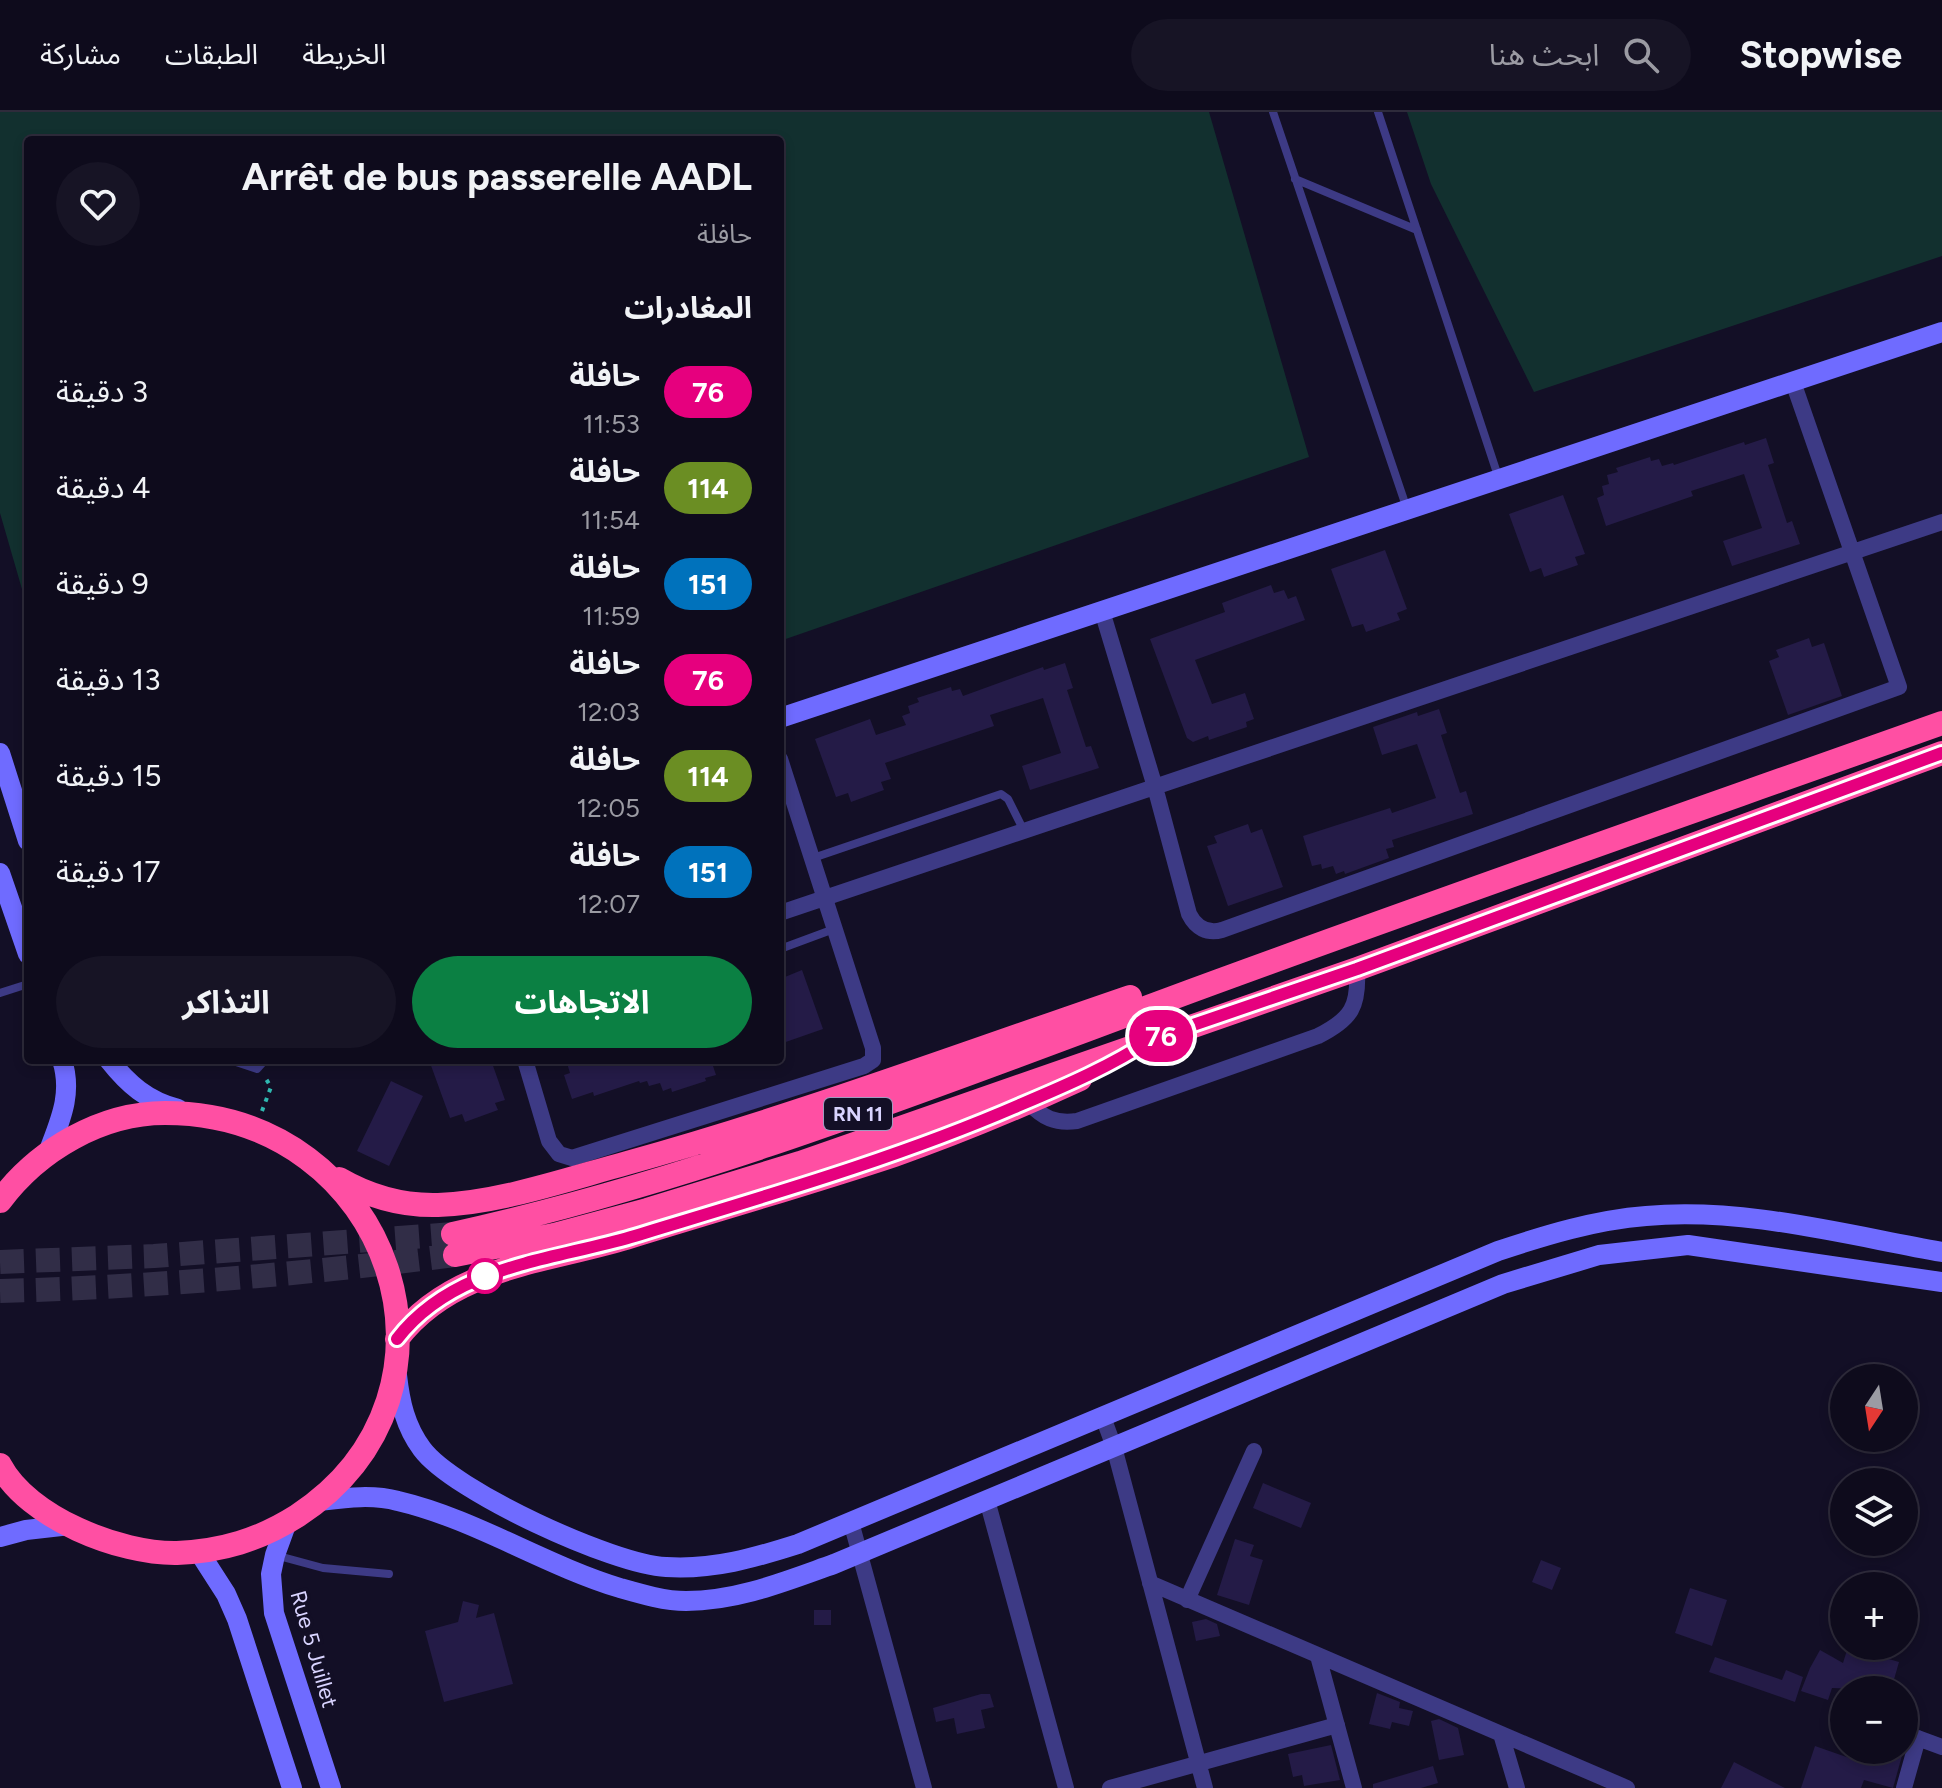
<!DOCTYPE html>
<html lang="ar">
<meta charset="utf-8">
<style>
body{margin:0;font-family:Figtree,"Noto Sans Arabic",sans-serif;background:#171425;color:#f1f3f6;direction:rtl;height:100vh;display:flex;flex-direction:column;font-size:30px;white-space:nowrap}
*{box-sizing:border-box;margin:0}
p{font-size:26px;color:#9b9ba3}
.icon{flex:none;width:44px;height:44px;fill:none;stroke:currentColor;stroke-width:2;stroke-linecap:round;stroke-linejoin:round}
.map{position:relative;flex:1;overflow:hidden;direction:ltr}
.side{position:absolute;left:24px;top:24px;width:760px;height:928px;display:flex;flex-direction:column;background:#0e0b1c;border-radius:8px;box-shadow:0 4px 12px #0003,0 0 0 2px #2e2b3b;direction:rtl}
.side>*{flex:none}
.badge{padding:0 16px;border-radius:26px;font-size:28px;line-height:52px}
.needle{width:52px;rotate:192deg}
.buttons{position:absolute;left:1830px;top:1252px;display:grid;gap:16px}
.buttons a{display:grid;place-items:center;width:88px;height:88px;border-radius:50%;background:#0e0b1c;box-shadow:0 4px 12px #0003,0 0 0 2px #2e2b3b;font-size:40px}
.map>.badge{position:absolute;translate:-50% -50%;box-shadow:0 0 0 4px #fff}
h2{padding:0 32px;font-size:30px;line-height:72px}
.round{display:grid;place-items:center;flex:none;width:84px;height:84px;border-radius:42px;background:#171425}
.head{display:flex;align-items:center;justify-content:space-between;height:136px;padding:0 32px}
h1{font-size:38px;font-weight:700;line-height:60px}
.cta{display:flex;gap:16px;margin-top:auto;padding:16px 32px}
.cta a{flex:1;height:92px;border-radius:48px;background:#0b8043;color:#fff;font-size:32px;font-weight:700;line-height:92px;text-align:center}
.cta a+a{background:#171425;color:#f1f3f6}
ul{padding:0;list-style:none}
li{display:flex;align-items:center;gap:24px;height:96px;padding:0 32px}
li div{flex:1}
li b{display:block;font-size:30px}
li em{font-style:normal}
li .badge{min-width:88px;font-weight:700;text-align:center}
header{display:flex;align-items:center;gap:48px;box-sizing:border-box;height:112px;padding:0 40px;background:#0e0b1c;border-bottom:2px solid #2e2b3b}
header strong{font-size:38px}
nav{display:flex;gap:44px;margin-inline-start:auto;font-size:28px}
.search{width:560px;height:72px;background:#171425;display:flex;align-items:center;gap:20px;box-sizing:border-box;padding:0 28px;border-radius:44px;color:#9b9ba3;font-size:30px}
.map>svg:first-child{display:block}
.green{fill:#12302f}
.building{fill:#241b47}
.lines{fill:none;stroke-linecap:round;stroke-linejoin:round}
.highway-tunnel{stroke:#312d47;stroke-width:24;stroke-dasharray:24 12;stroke-linecap:butt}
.path{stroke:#2fb8b0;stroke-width:4;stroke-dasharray:4 6;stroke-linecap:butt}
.lane{stroke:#3d3a85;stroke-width:8}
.street{stroke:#3d3a85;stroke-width:16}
.secondary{stroke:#6f6bff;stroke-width:20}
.highway{stroke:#ff4fa3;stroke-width:24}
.line-casing{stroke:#fff;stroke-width:18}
.line{stroke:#e6007e;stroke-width:12}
.stop-dot{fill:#fff;stroke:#e6007e;stroke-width:4}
.labels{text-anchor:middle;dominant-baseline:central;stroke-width:7;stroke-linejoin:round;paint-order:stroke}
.shield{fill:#130f26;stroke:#9e99be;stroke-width:2}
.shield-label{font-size:20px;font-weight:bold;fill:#d9d4ff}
.street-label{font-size:22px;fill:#d9d4ff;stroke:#130f26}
</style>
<header>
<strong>Stopwise</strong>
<div class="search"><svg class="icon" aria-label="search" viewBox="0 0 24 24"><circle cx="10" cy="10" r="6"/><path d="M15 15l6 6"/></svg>ابحث هنا</div>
<nav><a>الخريطة</a><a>الطبقات</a><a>مشاركة</a></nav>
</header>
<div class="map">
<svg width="1942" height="1676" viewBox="0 0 1942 1676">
<rect width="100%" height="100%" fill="#130f26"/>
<path class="green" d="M 0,0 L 1209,0 L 1309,345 L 780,529 L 780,28 L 28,28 L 28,498 L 0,401 Z
M 1407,0 L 1942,0 L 1942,144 L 1534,280 L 1431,72 Z"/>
<path class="building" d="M 1766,326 L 1774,351 L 1768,353 L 1787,411 L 1792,409 L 1800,432 L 1732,454 L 1723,429 L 1762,416 L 1744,362 L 1691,379 L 1693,384 L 1606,414 L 1597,386 L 1604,383 L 1602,374 L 1609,372 L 1607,363 L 1618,360 L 1616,356 L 1650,345 L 1651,349 L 1659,347 L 1662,354 L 1673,351 L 1674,353 L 1744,330 L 1745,333 Z
M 1563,383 L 1585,442 L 1575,445 L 1578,453 L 1544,465 L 1541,456 L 1530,460 L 1509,402 Z
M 1385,438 L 1407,497 L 1397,501 L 1400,508 L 1366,520 L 1363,512 L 1352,515 L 1331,457 Z
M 1271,473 L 1274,481 L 1284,478 L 1288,487 L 1296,484 L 1305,508 L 1195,548 L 1212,592 L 1245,581 L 1254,607 L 1246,610 L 1247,615 L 1209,628 L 1208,624 L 1193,630 L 1187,626 L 1150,527 L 1225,500 L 1222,491 Z
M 1809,526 L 1812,535 L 1824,531 L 1842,584 L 1788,603 L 1769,549 L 1779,545 L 1776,538 Z
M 1065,551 L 1073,576 L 1067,578 L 1086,635 L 1091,634 L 1099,656 L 1030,678 L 1022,654 L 1061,641 L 1043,586 L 990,603 L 994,614 L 885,651 L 891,667 L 881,670 L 884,678 L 851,690 L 848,681 L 836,685 L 815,627 L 870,607 L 876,623 L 906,613 L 902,604 L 910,601 L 908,594 L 919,590 L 917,586 L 951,575 L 952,579 L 960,577 L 963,584 L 1043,555 L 1044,558 Z
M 1439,597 L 1447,621 L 1441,623 L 1460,681 L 1466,679 L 1473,702 L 1392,728 L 1394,735 L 1386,737 L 1389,746 L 1345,762 L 1344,759 L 1336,762 L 1333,754 L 1322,757 L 1321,752 L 1312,754 L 1303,724 L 1390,696 L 1392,701 L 1436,686 L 1417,632 L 1382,643 L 1373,615 L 1417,600 L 1418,604 Z
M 1248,712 L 1251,721 L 1262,717 L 1283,775 L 1228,794 L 1207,734 L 1217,731 L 1214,724 Z
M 802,858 L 823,917 L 780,932 L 780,867 Z
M 429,948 L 491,948 L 505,988 L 495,991 L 498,998 L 465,1010 L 462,1002 L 450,1006 Z
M 566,948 L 711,948 L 716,963 L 705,966 L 706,969 L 672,980 L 671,976 L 663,979 L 660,971 L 649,974 L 647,969 L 640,971 L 639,969 L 594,984 L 593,980 L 572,987 L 564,963 L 570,961 Z
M 391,969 L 423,984 L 389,1054 L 357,1039 Z
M 1263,1371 L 1311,1391 L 1301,1416 L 1253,1396 Z
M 1235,1427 L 1254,1433 L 1250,1444 L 1263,1448 L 1249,1493 L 1217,1483 Z
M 1541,1448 L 1561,1456 L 1552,1478 L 1532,1470 Z
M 1690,1476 L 1727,1488 L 1712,1534 L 1675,1521 Z
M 463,1489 L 479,1493 L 476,1506 L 494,1501 L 513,1572 L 444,1590 L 425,1519 L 458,1510 Z
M 814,1498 L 831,1498 L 831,1513 L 814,1513 Z
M 1206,1507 L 1217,1512 L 1220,1524 L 1196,1529 L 1192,1510 Z
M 1848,1535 L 1899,1550 L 1891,1578 L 1832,1576 L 1828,1588 L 1801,1579 L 1810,1556 L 1820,1538 L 1843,1551 Z
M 1715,1545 L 1782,1568 L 1786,1558 L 1803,1565 L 1795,1590 L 1709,1560 Z
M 1377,1581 L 1400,1590 L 1399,1596 L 1413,1599 L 1409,1614 L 1392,1610 L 1390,1617 L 1369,1612 Z
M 981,1582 L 990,1582 L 994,1595 L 981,1598 L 985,1616 L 957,1622 L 954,1606 L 936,1610 L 933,1596 Z
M 1439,1607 L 1458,1616 L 1464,1643 L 1439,1648 L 1431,1609 Z
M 1331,1633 L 1340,1668 L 1304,1674 L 1302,1663 L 1293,1665 L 1288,1642 Z
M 1815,1634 L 1855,1648 L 1858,1638 L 1903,1640 L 1893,1676 L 1864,1668 L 1861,1676 L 1801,1676 Z
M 1734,1650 L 1785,1676 L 1721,1676 Z
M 1433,1654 L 1438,1671 L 1421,1676 L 1373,1676 L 1373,1672 Z"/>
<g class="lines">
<path class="highway-tunnel" d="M 0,1150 L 154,1144 L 453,1122
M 0,1179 C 152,1175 304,1162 455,1143"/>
<path class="path" d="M 262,999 L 271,975 L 266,967"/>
<path class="lane" d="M 1273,0 L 1407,397
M 1378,0 L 1499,367
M 1295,67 L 1417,118
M 813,746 L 1001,682 L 1008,687 L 1024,719
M 780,837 L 834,817
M 0,881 L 28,872
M 230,948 L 257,957 L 265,948
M 275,1443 L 323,1456 L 389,1462"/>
<path class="street" d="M 1102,499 L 1155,675 L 1189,802 C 1196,816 1207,822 1222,818 L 1899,575 L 1793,270
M 780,801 L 1942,410
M 525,948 L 549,1029 L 559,1042 L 572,1046 L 864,954 L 873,948 L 873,936 L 780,647
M 1028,990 C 1043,1006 1055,1012 1077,1009 L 1318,924 C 1352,907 1359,894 1357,857
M 1103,1305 L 1114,1335 L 1205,1676
M 987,1388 L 1066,1676
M 851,1410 L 924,1676
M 1150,1471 L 1627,1676
M 1187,1488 L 1254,1339
M 1318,1544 L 1354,1676
M 1904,1621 L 1942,1635
M 1501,1622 L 1517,1676
M 1110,1676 L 1337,1613
M 1904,1676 L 1918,1626"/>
<path class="secondary" d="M 780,606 L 1942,220
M 0,641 L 28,729
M 0,761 L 28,842
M 109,948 C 128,972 147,989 178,997
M 48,1041 C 60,1009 73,982 62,948
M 397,1263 C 400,1290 405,1314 422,1337 C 453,1379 614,1453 666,1455 C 713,1458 754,1446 798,1432 L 1498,1139 C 1546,1123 1595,1108 1646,1104 C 1744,1095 1846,1123 1942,1140
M 319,1389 C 344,1386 372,1382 398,1389 C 475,1407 544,1453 620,1476 C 641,1482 665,1489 686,1489 C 738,1489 786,1469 834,1452 L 1503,1172 L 1599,1143 L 1688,1133 L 1942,1170
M 287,1410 L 275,1443 L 271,1462 L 274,1501 L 331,1676
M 0,1425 L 26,1418 L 70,1413
M 199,1440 L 226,1482 L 237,1507 L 292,1676"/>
<path class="highway" d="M 339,1067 C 370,1085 402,1094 438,1093 C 499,1091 568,1067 627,1051 C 797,1004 963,942 1130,885
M 0,1089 C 38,1038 101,1001 165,1001 C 391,1001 486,1280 297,1404 C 259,1428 222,1439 177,1441 C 120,1442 28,1406 0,1353
M 453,1122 C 698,1068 932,975 1167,888 C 1424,793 1683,703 1942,611
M 455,1143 L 554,1123 L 647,1098 L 800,1051 L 1357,857 L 1942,641
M 397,1227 C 453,1153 550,1150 632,1124 C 719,1097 807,1072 894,1043 C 957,1021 1019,995 1080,967"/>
</g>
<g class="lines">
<g class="line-casing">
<path id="line" d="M 397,1227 C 453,1154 549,1149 631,1125 C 762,1085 896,1047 1022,992 C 1067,973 1111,954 1152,927 L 1357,857 L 1942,641"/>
</g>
<use href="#line" class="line"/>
</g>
<circle class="stop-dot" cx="485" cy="1164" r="16"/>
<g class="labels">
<rect class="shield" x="824" y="986" width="68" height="32" rx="6"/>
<g class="shield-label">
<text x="858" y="1002">RN 11</text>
</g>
<g class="street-label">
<text transform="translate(314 1537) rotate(74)">Rue 5 Juillet</text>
</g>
</g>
</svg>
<div class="buttons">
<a><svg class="needle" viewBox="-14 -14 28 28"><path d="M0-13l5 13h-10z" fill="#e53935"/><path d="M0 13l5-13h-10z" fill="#9b9ba3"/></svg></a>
<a><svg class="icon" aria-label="layers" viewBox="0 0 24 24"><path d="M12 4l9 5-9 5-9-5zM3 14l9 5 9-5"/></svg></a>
<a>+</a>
<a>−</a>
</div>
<b class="badge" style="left:1161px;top:924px;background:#e6007e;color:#fff">76</b>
<section class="side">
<div class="head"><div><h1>Arrêt de bus passerelle AADL</h1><p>حافلة</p></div><a class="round"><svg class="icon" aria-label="heart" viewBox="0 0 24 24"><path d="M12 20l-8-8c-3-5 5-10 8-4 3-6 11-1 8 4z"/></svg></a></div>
<h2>المغادرات</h2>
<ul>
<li><span class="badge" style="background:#e6007e;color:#fff">76</span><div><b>حافلة</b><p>11:53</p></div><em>3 دقيقة</em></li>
<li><span class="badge" style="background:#6b8e23;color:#fff">114</span><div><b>حافلة</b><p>11:54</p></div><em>4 دقيقة</em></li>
<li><span class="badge" style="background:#0072bc;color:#fff">151</span><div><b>حافلة</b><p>11:59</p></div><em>9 دقيقة</em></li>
<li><span class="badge" style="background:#e6007e;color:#fff">76</span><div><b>حافلة</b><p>12:03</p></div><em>13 دقيقة</em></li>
<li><span class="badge" style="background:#6b8e23;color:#fff">114</span><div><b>حافلة</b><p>12:05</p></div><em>15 دقيقة</em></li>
<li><span class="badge" style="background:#0072bc;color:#fff">151</span><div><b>حافلة</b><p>12:07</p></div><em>17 دقيقة</em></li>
</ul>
<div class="cta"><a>الاتجاهات</a><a>التذاكر</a></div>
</section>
</div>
